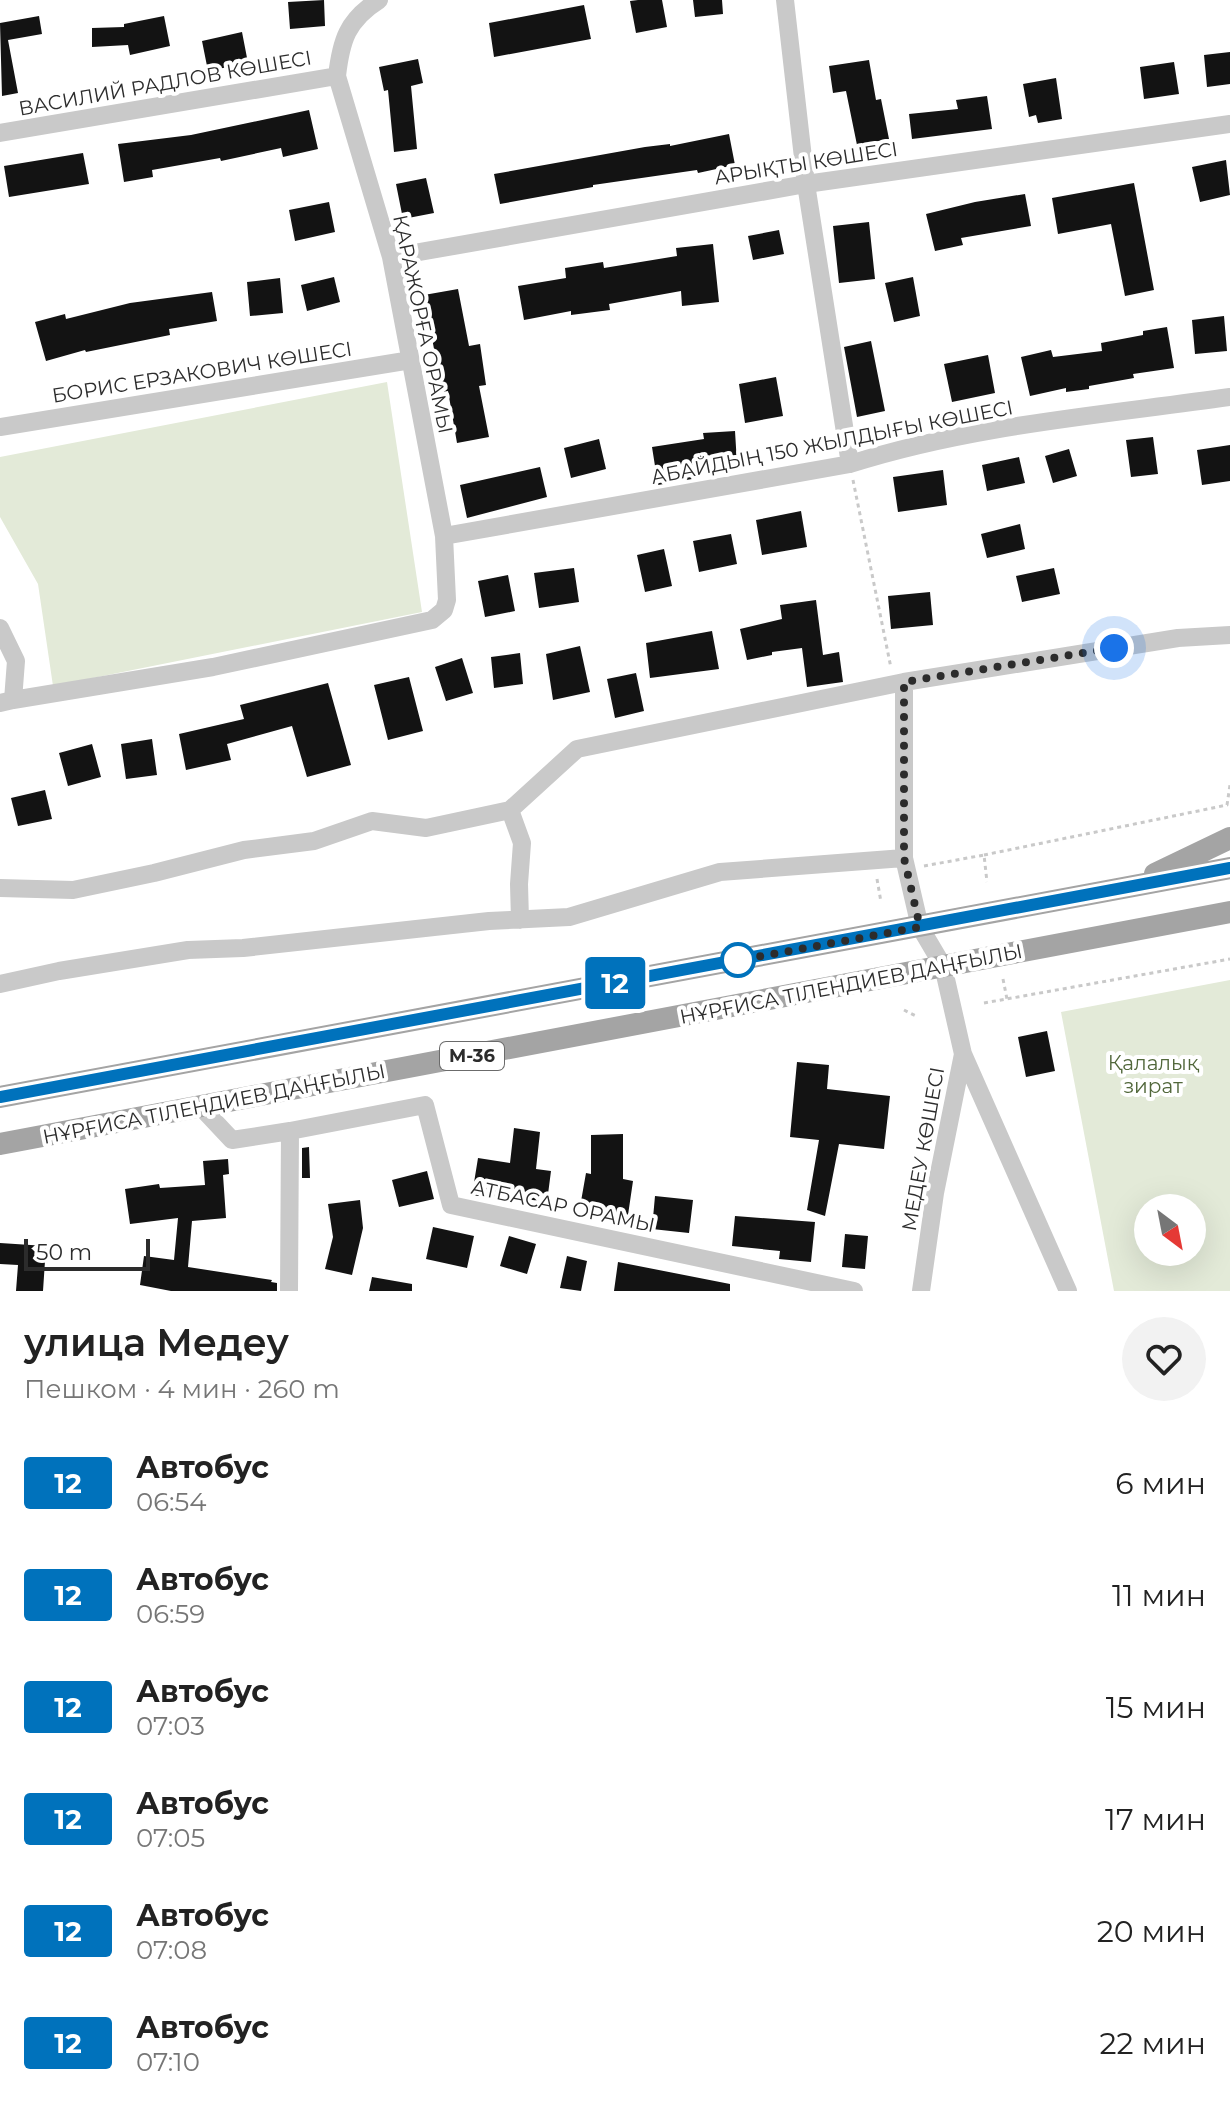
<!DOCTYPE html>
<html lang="ru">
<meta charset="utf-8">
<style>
body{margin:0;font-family:Montserrat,sans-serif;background:#f2f2f2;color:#222;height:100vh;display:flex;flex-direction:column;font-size:30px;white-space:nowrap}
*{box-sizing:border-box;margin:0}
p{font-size:26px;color:#767676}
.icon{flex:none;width:44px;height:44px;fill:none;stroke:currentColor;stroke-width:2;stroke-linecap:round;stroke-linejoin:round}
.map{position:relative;height:1291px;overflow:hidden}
.drawer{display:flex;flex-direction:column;background:#fff;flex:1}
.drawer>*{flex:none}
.badge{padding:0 16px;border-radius:6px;font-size:28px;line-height:52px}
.needle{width:52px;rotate:148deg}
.controls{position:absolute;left:1134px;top:1194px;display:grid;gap:16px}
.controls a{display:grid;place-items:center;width:72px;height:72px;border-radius:50%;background:#fff;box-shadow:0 8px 32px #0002;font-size:40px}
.scale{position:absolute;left:24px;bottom:20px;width:126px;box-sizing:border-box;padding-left:8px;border:4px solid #2c2c2c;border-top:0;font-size:22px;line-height:28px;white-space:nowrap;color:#2c2c2c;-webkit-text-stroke:6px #fff;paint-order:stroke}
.you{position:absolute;width:40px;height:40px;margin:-20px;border:6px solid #fff;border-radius:50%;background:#1a73e8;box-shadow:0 0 0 12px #1a73e833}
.map>.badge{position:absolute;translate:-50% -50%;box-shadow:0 0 0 4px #fff}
.round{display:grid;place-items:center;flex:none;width:84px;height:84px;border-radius:42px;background:#f2f2f2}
.summary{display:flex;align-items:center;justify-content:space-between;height:136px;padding:0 24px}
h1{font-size:38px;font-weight:600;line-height:60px}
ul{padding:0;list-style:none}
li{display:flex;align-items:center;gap:24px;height:112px;padding:0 24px}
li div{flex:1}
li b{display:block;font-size:30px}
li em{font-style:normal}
li .badge{min-width:88px;font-weight:700;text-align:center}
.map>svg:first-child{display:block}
.green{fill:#e3ead8;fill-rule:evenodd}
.building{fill:#131313}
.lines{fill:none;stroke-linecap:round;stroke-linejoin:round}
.path{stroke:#c9c9c9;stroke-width:3;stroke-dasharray:4 4;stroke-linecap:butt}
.minor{stroke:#c9c9c9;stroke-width:18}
.major{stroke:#a4a4a4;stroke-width:22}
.line-casing{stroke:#fff;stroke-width:18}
.line{stroke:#0072bc;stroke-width:12}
.walk{stroke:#2c2c2c;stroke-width:8;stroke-dasharray:0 14.4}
.stop-dot{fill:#fff;stroke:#0072bc;stroke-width:4}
.labels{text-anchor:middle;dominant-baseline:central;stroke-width:8;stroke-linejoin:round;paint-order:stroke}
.shield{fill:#fff;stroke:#6b6b6b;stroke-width:2}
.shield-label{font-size:18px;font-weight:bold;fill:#2c2c2c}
.street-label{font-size:20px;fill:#2c2c2c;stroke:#fff}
.park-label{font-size:20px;fill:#51673a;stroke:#fff}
</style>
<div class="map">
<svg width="1230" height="1291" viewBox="0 0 1230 1291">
<rect width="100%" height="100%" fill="#fff"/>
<path class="green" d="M 387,382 L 422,612 L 53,686 L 38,584 L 0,517 L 0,457 Z
M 1230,980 L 1230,1291 L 1114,1291 L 1061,1012 ZM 1192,1208 L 1192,1252 L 1148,1252 L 1148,1208 Z"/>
<path class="building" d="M 324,0 L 325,26 L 290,29 L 288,2 Z
M 638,0 L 662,0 L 667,27 L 636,33 L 630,1 Z
M 693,0 L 722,0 L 723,14 L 695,17 Z
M 584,5 L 591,39 L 494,57 L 489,23 Z
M 39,16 L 42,34 L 8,40 L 18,93 L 2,96 L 0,23 Z
M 164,16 L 170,46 L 130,55 L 128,45 L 92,47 L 92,28 L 124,27 L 124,24 Z
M 242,32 L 248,63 L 208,71 L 202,41 Z
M 1230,52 L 1230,84 L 1207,87 L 1204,55 Z
M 418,59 L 423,83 L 411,86 L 417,149 L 394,152 L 388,90 L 384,91 L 379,67 Z
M 869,60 L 876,100 L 881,99 L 889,139 L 857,145 L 846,91 L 833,93 L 829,66 Z
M 1174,62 L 1179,94 L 1144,99 L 1140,67 Z
M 1056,78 L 1062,119 L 1038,123 L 1036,115 L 1029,117 L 1023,84 Z
M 987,96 L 992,129 L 912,139 L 909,114 L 958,109 L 956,100 Z
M 309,110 L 318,149 L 283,157 L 281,148 L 221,161 L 220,158 L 152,170 L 153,177 L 124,182 L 118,144 L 191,135 Z
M 729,134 L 735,165 L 698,173 L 697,170 L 593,185 L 593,187 L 500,204 L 494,174 L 645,147 L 670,144 L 670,146 Z
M 83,153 L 89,184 L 9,197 L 4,166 Z
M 1226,160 L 1230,195 L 1200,202 L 1192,167 Z
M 426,178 L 434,213 L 403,219 L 396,184 Z
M 1134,183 L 1154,290 L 1125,296 L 1111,224 L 1058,234 L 1052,198 Z
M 1025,194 L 1031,226 L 961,238 L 963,245 L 935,251 L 926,214 L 975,202 Z
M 329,202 L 335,232 L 295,241 L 289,210 Z
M 869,222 L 875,279 L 839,283 L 833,226 Z
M 779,230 L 784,254 L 753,260 L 748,236 Z
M 713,244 L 719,302 L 682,306 L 681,291 L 609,304 L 610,310 L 571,315 L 571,311 L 524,320 L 518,286 L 566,278 L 565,268 L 603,262 L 604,268 L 677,256 L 676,248 Z
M 334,277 L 340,302 L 307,311 L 301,285 Z
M 913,277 L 920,316 L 894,322 L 885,283 Z
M 280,278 L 283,313 L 250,316 L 247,282 Z
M 458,289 L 469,346 L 480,344 L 486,385 L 479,386 L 489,437 L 457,443 L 448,391 L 442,392 L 424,295 Z
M 212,292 L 217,321 L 169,329 L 170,335 L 86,352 L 85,350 L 46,361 L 35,322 L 65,314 L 66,319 L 130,303 Z
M 1224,316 L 1227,351 L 1195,354 L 1192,320 Z
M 1167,327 L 1174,368 L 1133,374 L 1134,378 L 1089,386 L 1089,389 L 1066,392 L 1066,388 L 1030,396 L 1021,357 L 1051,350 L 1053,357 L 1102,351 L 1101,343 L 1143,335 L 1143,331 Z
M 871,341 L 885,411 L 857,417 L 844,347 Z
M 988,355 L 995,393 L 952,402 L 944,364 Z
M 776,377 L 783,416 L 745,423 L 739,384 Z
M 735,431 L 737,464 L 690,467 L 692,479 L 658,485 L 652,447 L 704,439 L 703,433 Z
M 1153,437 L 1158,474 L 1131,477 L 1126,440 Z
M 599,439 L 606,469 L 571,478 L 564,448 Z
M 1230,445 L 1230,481 L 1202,485 L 1197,450 Z
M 1069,449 L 1077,476 L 1053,483 L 1045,456 Z
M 1019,457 L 1025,483 L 987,491 L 982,465 Z
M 540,467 L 547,497 L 467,518 L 460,485 Z
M 943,470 L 947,505 L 898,512 L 893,477 Z
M 801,511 L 807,547 L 762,555 L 756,520 Z
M 1020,524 L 1025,549 L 987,558 L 981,534 Z
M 731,534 L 737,564 L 699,572 L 693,541 Z
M 664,549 L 672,586 L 645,592 L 637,555 Z
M 574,568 L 579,602 L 539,608 L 534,573 Z
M 1054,568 L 1060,594 L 1022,602 L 1016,576 Z
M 508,575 L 515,611 L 485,617 L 478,581 Z
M 930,592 L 933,625 L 891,629 L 888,596 Z
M 816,600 L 823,655 L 839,652 L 843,682 L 807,687 L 802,648 L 772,652 L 772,655 L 747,660 L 740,629 L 782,619 L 780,605 Z
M 712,631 L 719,669 L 650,678 L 646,643 Z
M 580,646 L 590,692 L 553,700 L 546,654 Z
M 520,653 L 523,684 L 494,688 L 491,657 Z
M 462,658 L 473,693 L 446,701 L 435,667 Z
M 636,673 L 644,711 L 615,718 L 607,679 Z
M 409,677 L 423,731 L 388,740 L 374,685 Z
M 328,683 L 351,765 L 307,777 L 292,726 L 227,744 L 231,760 L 186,770 L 179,734 L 244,719 L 240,705 Z
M 152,739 L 157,775 L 126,779 L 121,744 Z
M 92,744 L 101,777 L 68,786 L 59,753 Z
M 45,790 L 52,819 L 18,826 L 11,798 Z
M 1047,1031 L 1055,1071 L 1026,1077 L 1018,1037 Z
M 797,1062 L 829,1065 L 827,1089 L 890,1096 L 884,1149 L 839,1144 L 825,1216 L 807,1210 L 819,1140 L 790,1137 Z
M 514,1128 L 540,1132 L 536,1169 L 551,1171 L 547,1202 L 505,1196 L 504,1200 L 472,1195 L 478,1158 L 510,1163 Z
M 623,1134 L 623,1179 L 633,1181 L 628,1215 L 580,1207 L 586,1173 L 591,1174 L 591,1135 Z
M 309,1147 L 310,1178 L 302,1178 L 302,1148 Z
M 228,1159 L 229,1174 L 223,1175 L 226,1218 L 192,1221 L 188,1267 L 272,1280 L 271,1282 L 277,1283 L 277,1291 L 171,1291 L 140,1285 L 144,1256 L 174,1260 L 178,1218 L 130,1224 L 125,1189 L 159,1184 L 160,1188 L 205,1185 L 203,1161 Z
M 427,1171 L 434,1199 L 399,1207 L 392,1180 Z
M 655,1196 L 693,1200 L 689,1233 L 652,1229 Z
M 360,1200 L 363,1228 L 352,1275 L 325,1269 L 333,1237 L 328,1204 Z
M 735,1216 L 815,1222 L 811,1262 L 779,1259 L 780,1251 L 732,1246 Z
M 433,1227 L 474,1236 L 467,1268 L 426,1259 Z
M 845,1234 L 868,1236 L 865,1269 L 842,1267 Z
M 509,1236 L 536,1244 L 527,1274 L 500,1266 Z
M 0,1243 L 46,1246 L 43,1291 L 16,1291 L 18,1265 L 0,1264 Z
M 567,1256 L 587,1261 L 581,1291 L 560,1288 Z
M 618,1262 L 730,1284 L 730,1291 L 614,1291 Z
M 372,1277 L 412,1284 L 412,1291 L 369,1291 Z"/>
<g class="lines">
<path class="path" d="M 853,480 L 891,668
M 984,855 L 1227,805 L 1230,785
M 924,866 L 984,855 L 987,882
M 877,879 L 881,902
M 1003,979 L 1007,999
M 984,1003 L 1230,959
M 904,1010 L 918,1017"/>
<path class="minor" d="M 785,0 L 806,184 L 850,464
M 0,133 L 337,76
M 391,257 L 806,184 L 1230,124
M 0,427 L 411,360
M 444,536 L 850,464 C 972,425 1104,415 1230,397
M 0,628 L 16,661 L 13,700 L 0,703
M 13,700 L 213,667 L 432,620 L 444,610 L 447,600 L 444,536 L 391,257 L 337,76 C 341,41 347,20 379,0
M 510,810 L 522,843 L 519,884 L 520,920
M 0,888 L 73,890 L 154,873 L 244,850 L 314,841 L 372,821 L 426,828 L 510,810 L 577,749 L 904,682
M 0,984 L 59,971 L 188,950 L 243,948 L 489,921 L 569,917 L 720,872 L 904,858
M 963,1054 L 1068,1291
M 201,1107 L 232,1140 L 290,1131 L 289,1291
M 290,1131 L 425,1105 L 451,1205 L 854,1291
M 921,1291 L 935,1193 L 963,1054 L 943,966 L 920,927 L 904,858 L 904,682 L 1178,638 L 1230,635"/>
<path class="major" d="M 1155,874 L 1230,838
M 0,1097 L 1230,868
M 0,1144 L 1230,912"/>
</g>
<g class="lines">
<g class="line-casing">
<path id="line" d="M 0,1097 L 1230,868"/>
</g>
<use href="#line" class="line"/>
<path class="walk" d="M 738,960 L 735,961 L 920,927 L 904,858 L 904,682 L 1114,648"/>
</g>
<circle class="stop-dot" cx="738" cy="960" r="16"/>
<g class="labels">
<rect class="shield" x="440" y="1042" width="64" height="28" rx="6"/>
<g class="shield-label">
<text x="472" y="1056">M-36</text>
</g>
<g class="street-label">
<text transform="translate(165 83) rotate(-10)">ВАСИЛИЙ РАДЛОВ КӨШЕСІ</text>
<text transform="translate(806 163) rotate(-9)">АРЫҚТЫ КӨШЕСІ</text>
<text transform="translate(423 324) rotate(78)">ҚАРАЖОРҒА ОРАМЫ</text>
<text transform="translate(202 372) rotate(-9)">БОРИС ЕРЗАКОВИЧ КӨШЕСІ</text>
<text transform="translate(832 442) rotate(-11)">АБАЙДЫҢ 150 ЖЫЛДЫҒЫ КӨШЕСІ</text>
<text transform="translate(851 984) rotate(-11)">НҰРҒИСА ТІЛЕНДИЕВ ДАҢҒЫЛЫ</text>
<text transform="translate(214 1104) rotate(-11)">НҰРҒИСА ТІЛЕНДИЕВ ДАҢҒЫЛЫ</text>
<text transform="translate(923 1149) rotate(-80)">МЕДЕУ КӨШЕСІ</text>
<text transform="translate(563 1206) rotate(12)">АТБАСАР ОРАМЫ</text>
</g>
<g class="park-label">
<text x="1153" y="1063">Қалалық<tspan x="1153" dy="23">зират</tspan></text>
</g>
</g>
</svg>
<div class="controls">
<a><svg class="needle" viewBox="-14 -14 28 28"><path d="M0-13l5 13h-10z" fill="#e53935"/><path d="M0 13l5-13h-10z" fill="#767676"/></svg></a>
</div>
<div class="scale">50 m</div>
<div class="you" style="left:1114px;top:648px"></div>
<b class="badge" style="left:615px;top:983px;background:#0072bc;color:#fff">12</b>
</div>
<section class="drawer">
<div class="summary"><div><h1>улица Медеу</h1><p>Пешком · 4 мин · 260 m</p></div><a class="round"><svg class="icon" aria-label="heart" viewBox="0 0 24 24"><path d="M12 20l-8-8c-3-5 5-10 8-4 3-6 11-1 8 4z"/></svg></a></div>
<ul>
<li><span class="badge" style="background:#0072bc;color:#fff">12</span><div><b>Автобус</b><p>06:54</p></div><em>6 мин</em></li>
<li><span class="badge" style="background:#0072bc;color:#fff">12</span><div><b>Автобус</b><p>06:59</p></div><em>11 мин</em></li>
<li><span class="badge" style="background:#0072bc;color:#fff">12</span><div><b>Автобус</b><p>07:03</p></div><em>15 мин</em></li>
<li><span class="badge" style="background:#0072bc;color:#fff">12</span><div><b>Автобус</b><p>07:05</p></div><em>17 мин</em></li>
<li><span class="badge" style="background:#0072bc;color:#fff">12</span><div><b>Автобус</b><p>07:08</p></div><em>20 мин</em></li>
<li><span class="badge" style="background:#0072bc;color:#fff">12</span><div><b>Автобус</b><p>07:10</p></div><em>22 мин</em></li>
</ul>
</section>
